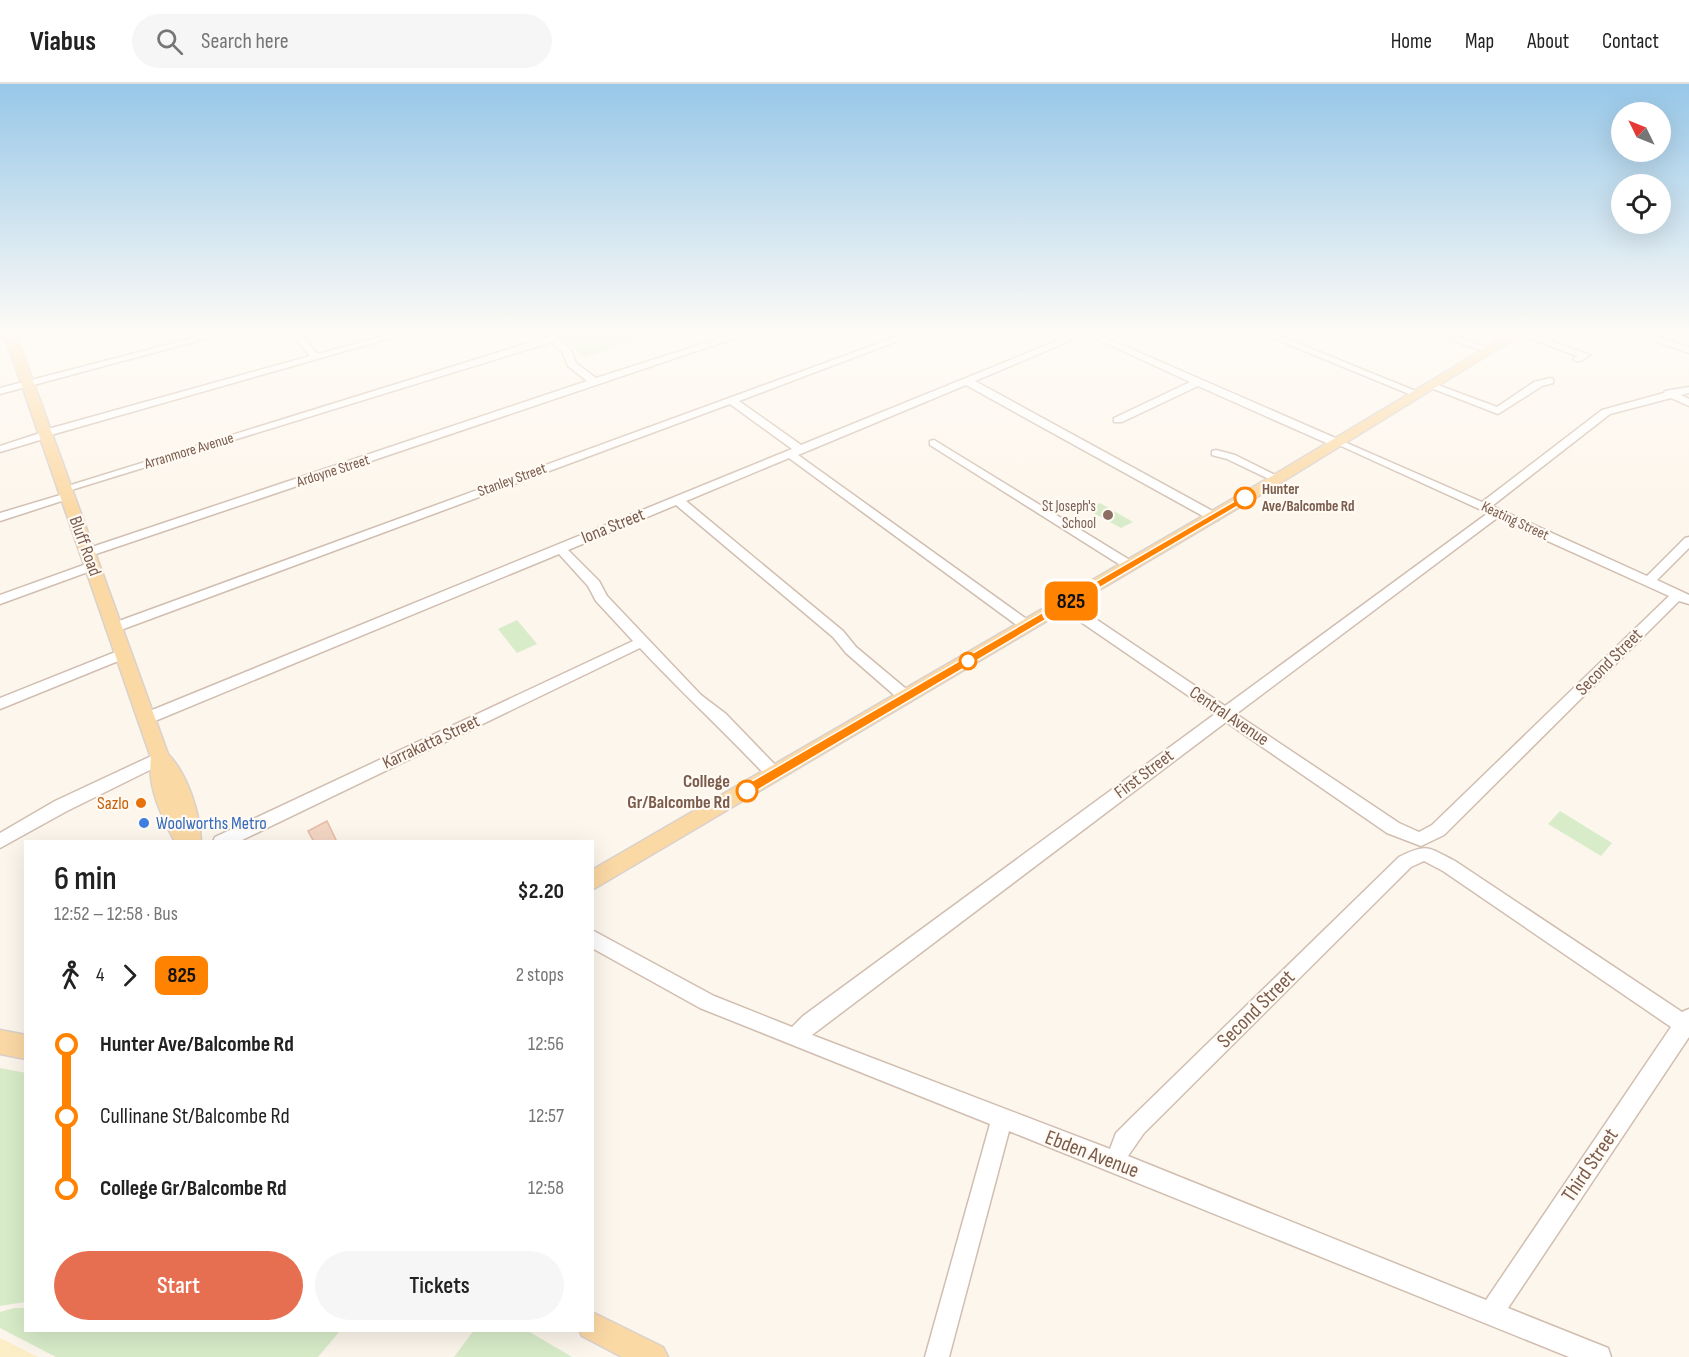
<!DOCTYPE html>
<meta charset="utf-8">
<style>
body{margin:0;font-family:"Sofia Sans Condensed",sans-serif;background:#f6f6f6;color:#222;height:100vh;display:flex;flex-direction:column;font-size:22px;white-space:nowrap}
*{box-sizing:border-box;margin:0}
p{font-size:20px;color:#767676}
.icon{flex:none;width:33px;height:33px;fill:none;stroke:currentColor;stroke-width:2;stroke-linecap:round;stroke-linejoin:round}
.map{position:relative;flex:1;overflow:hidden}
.drawer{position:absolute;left:24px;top:756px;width:570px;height:492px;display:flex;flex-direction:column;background:#fff;border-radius:0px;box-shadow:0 6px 24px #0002}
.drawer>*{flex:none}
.badge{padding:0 12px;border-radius:9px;font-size:21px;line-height:39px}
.needle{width:39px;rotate:313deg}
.fabs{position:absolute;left:1611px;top:18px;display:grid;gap:12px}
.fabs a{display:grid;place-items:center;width:60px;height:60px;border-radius:50%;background:#fff;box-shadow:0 6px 24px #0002;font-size:30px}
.map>.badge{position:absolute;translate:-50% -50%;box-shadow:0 0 0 3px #fff}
.legs{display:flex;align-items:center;gap:9px;height:66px;padding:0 30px;font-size:20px}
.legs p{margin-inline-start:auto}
.headline{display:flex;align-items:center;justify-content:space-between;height:102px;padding:0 30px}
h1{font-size:33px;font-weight:600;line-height:45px}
.cta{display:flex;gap:12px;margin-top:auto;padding:12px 30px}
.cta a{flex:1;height:69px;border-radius:36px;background:#e76f51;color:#fff;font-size:24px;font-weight:600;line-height:69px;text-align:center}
.cta a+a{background:#f6f6f6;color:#222}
ul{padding:0 30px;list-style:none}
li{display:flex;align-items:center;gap:21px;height:72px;font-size:22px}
li i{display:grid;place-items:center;width:9px;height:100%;margin:0 8px;background:currentColor}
li i::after{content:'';width:15px;height:15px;margin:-8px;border:4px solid;border-radius:50%;background:#fff}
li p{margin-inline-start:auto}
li:first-child i{background:linear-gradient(#0000 50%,currentColor 0)}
li:last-child i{background:linear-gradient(currentColor 50%,#0000 0)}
header{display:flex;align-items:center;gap:36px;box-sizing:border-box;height:84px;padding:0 30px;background:#fff;border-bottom:2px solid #e0e0e0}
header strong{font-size:28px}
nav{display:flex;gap:33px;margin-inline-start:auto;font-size:21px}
.search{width:420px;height:54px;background:#f6f6f6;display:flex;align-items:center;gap:15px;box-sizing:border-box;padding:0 21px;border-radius:33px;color:#767676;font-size:22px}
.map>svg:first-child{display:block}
.green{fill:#d8ecc9}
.sand{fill:#fcefc7}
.building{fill:#f3d5c3;stroke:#e6bba3;stroke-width:1.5}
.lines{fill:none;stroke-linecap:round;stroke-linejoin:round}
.minor-casing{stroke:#d1beb0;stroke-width:3}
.major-casing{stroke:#dad1cd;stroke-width:3}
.minor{fill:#fff;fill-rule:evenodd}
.major{fill:#fbd9a5;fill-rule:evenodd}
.line-1{fill:#ff8200;stroke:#fff;stroke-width:1.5}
.stop-1-dot{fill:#fff;stroke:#ff8200;stroke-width:3}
.education-dot{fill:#8d6e63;stroke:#fffaf3;stroke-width:2}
.food-dot{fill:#e8710a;stroke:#fffaf3;stroke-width:2}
.shop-dot{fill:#3f7fe0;stroke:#fffaf3;stroke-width:2}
.labels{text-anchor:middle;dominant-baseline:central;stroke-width:4.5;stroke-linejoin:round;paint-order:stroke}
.far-street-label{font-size:15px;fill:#7a5c4d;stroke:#fffaf3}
.far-stop-label{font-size:15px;font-weight:bold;fill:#7a5c4d;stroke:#fffaf3;text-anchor:start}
.far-education-label{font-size:15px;fill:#785e54;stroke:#fffaf3;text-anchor:end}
.street-label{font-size:18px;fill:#7a5c4d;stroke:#fffaf3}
.stop-label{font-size:18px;font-weight:bold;fill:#7a5c4d;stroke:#fffaf3;text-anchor:end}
.food-label{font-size:18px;fill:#c56008;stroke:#fffaf3;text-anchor:end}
.shop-label{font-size:18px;fill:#366cbe;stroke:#fffaf3;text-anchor:start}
.near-street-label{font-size:21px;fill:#7a5c4d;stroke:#fffaf3}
</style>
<header>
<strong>Viabus</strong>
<div class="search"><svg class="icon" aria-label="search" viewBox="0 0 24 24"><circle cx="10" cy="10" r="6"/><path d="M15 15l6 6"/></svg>Search here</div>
<nav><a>Home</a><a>Map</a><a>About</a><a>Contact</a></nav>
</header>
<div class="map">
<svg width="1689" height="1273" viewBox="0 0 1689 1273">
<rect width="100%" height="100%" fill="#fdf6ec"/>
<path class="green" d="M 564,250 L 658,250 L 585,273 L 565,257 Z
M 1100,419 L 1133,438 L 1121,444 L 1088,426 Z
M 517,536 L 537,560 L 517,569 L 498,545 Z
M 1560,727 L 1612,759 L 1601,772 L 1548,740 Z
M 0,984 L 26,989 L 25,1218 L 0,1222 Z
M 14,1224 L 25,1224 L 26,1246 L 340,1247 L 318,1273 L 56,1273 L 0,1244 L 0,1228 Z
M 474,1246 L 528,1247 L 572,1273 L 454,1273 Z"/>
<path class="sand" d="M 0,1254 L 38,1273 L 0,1273 Z"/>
<path class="building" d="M 327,737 L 337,758 L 314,758 L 308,747 Z"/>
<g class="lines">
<g class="minor-casing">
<path id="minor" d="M 0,250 L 9,250 L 0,253 Z
M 209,250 L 223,250 L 0,310 L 0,304 Z
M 292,250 L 300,250 L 318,270 L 392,250 L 405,250 L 51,351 L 50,353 L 0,368 L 0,362 L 40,349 L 41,347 L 310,272 Z
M 734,250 L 747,250 L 87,473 L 81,469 L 83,466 L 587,297 L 568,282 L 563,269 L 552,258 L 68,407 L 60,407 L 58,405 L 554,251 L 571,266 L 576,279 L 596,294 Z
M 904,250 L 916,250 L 739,317 L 801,361 L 1074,250 L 1097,250 L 1482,418 L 1602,326 L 1664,309 L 1665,307 L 1689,303 L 1689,309 L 1681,311 L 1689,315 L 1689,322 L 1671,314 L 1610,330 L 1492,422 L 1647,492 L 1685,454 L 1689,453 L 1689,464 L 1657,496 L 1689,511 L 1689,520 L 1679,517 L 1444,751 L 1421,762 L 1387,749 L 1226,638 L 812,951 L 1110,1065 L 1116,1049 L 1130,1035 L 1399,773 C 1428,759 1427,763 1455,777 L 1682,928 L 1689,925 L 1689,953 L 1508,1224 L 1608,1264 L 1611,1273 L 1569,1273 L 1009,1047 L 949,1273 L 925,1273 L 990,1040 L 700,924 L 592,864 L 592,846 L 714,912 L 792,943 L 803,932 L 1215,630 L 1059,523 L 1057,520 L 1059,517 L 1069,517 L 1225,622 L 1488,429 L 1341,362 L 1333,362 L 1198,302 L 1122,338 L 1114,338 L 1114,334 L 1190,298 L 1086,250 L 975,297 L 1218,430 L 1218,436 L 1210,436 L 966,301 L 798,371 L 1032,539 L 1034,542 L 1032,545 L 1022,545 L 789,374 L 686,417 L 843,547 L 856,563 L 911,609 L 913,613 L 911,617 L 901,617 L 846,569 L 833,553 L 676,421 L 568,466 L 599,497 L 607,512 L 701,611 L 726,630 L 780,686 L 782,690 L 780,694 L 768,694 C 727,650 682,609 640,564 L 238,758 L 213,758 L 215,753 L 633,557 L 596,517 L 588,502 L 559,470 L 150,639 L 140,639 L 138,635 L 140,631 L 792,365 L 730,320 L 118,547 L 108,547 L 106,544 L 108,541 ZM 1497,434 L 1669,512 L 1432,741 L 1419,748 L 1399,739 L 1236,630 ZM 1424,777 L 1443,787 L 1671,943 L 1486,1216 L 1128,1072 L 1144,1049 L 1411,783 Z
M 1263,250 L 1275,250 L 1423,310 L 1414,312 Z
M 1435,250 L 1448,250 L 1494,266 L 1486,268 Z
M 1518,250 L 1531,250 L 1590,271 L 1581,277 L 1575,277 L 1573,275 L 1577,272 Z
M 1634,250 L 1647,250 L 1689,263 L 1689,269 Z
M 1550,294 L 1553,295 L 1553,299 L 1542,302 L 1498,330 L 1426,302 L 1435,300 L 1497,323 L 1534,298 Z
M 934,356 L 1133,478 L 1135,481 L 1133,484 L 1125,484 L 930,361 L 930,357 Z
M 1216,366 L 1235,371 L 1283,395 L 1277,398 L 1273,397 L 1227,375 L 1212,371 L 1212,367 Z
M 67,409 L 73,412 L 71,414 L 0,437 L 0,429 Z
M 92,478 L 96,479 L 96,485 L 0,520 L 0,511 Z
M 123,565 L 128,567 L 130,570 L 128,573 L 0,625 L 0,614 Z
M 160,668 L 166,670 L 168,674 L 166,678 L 67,727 L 0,764 L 0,749 L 55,717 Z"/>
</g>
<g class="major-casing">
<path id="major" d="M 4,250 L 16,250 L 168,670 C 188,691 200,729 201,758 L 175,758 C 162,733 147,703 151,674 Z
M 1509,250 L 1522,250 L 1282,398 L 592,806 L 592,786 L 1272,392 Z
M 0,946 L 26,951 L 26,975 L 0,970 Z
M 592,1228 L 663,1263 L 668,1273 L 622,1273 L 582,1252 L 579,1246 L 592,1246 Z"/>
</g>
<use href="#minor" class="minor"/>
<use href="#major" class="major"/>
</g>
<linearGradient id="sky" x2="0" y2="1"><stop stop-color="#97c7e8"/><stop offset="0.58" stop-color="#fefbf6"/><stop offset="1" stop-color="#fefbf6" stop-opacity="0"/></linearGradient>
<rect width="1689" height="428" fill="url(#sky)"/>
<path class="line-1" d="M 1245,411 L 1248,412 L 1248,416 L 751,710 L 742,710 L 742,703 Z"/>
<g class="stop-1-dot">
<circle cx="1245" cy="414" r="10"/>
<circle cx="968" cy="577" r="8"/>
<circle cx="747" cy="707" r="10"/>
</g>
<circle class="education-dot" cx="1108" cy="431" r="6"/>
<circle class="food-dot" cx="141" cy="719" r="6"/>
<circle class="shop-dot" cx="144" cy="739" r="6"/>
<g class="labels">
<g class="far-street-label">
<text transform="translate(189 367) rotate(-17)">Arranmore Avenue</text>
<text transform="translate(333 387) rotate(-18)">Ardoyne Street</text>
<text transform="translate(512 396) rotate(-20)">Stanley Street</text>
<text transform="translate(1515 437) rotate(25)">Keating Street</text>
</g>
<g class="far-stop-label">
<text x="1262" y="405">Hunter<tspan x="1262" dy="17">Ave/Balcombe Rd</tspan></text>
</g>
<g class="far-education-label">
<text x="1096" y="422">St Joseph's<tspan x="1096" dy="17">School</tspan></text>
</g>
<g class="street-label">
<text transform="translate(613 442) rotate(-22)">Iona Street</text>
<text transform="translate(85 462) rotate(70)">Bluff Road</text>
<text transform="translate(1609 578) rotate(-45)">Second Street</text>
<text transform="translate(1229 632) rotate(34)">Central Avenue</text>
<text transform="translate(431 658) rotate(-25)">Karrakatta Street</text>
<text transform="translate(1144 690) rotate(-37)">First Street</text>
</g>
<g class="stop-label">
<text x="730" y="697">College<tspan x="730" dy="21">Gr/Balcombe Rd</tspan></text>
</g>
<g class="food-label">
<text x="129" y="719">Sazlo</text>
</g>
<g class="shop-label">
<text x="156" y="739">Woolworths Metro</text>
</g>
<g class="near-street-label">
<text transform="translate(1256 925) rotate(-45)">Second Street</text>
<text transform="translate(1092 1070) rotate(21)">Ebden Avenue</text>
<text transform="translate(1590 1081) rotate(-56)">Third Street</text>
</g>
</g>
</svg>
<div class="fabs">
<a><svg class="needle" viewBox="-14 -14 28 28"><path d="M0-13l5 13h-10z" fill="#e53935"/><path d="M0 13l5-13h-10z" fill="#767676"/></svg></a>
<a><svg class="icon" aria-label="locate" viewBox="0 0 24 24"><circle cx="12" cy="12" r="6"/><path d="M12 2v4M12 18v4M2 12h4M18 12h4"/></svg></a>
</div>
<b class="badge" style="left:1071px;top:517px;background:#ff8200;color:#111">825</b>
<section class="drawer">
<div class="headline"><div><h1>6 min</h1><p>12:52 – 12:58 · Bus</p></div><b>$2.20</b></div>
<div class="legs"><svg class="icon" aria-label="walk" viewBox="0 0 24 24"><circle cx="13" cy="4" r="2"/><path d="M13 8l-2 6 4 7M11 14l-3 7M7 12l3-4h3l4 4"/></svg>4<svg class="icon" aria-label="forward" viewBox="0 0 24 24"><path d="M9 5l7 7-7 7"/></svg><b class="badge" style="background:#ff8200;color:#111">825</b><p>2 stops</p></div>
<ul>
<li><i style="color:#ff8200"></i><b>Hunter Ave/Balcombe Rd</b><p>12:56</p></li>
<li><i style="color:#ff8200"></i><span>Cullinane St/Balcombe Rd</span><p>12:57</p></li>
<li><i style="color:#ff8200"></i><b>College Gr/Balcombe Rd</b><p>12:58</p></li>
</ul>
<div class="cta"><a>Start</a><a>Tickets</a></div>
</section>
</div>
